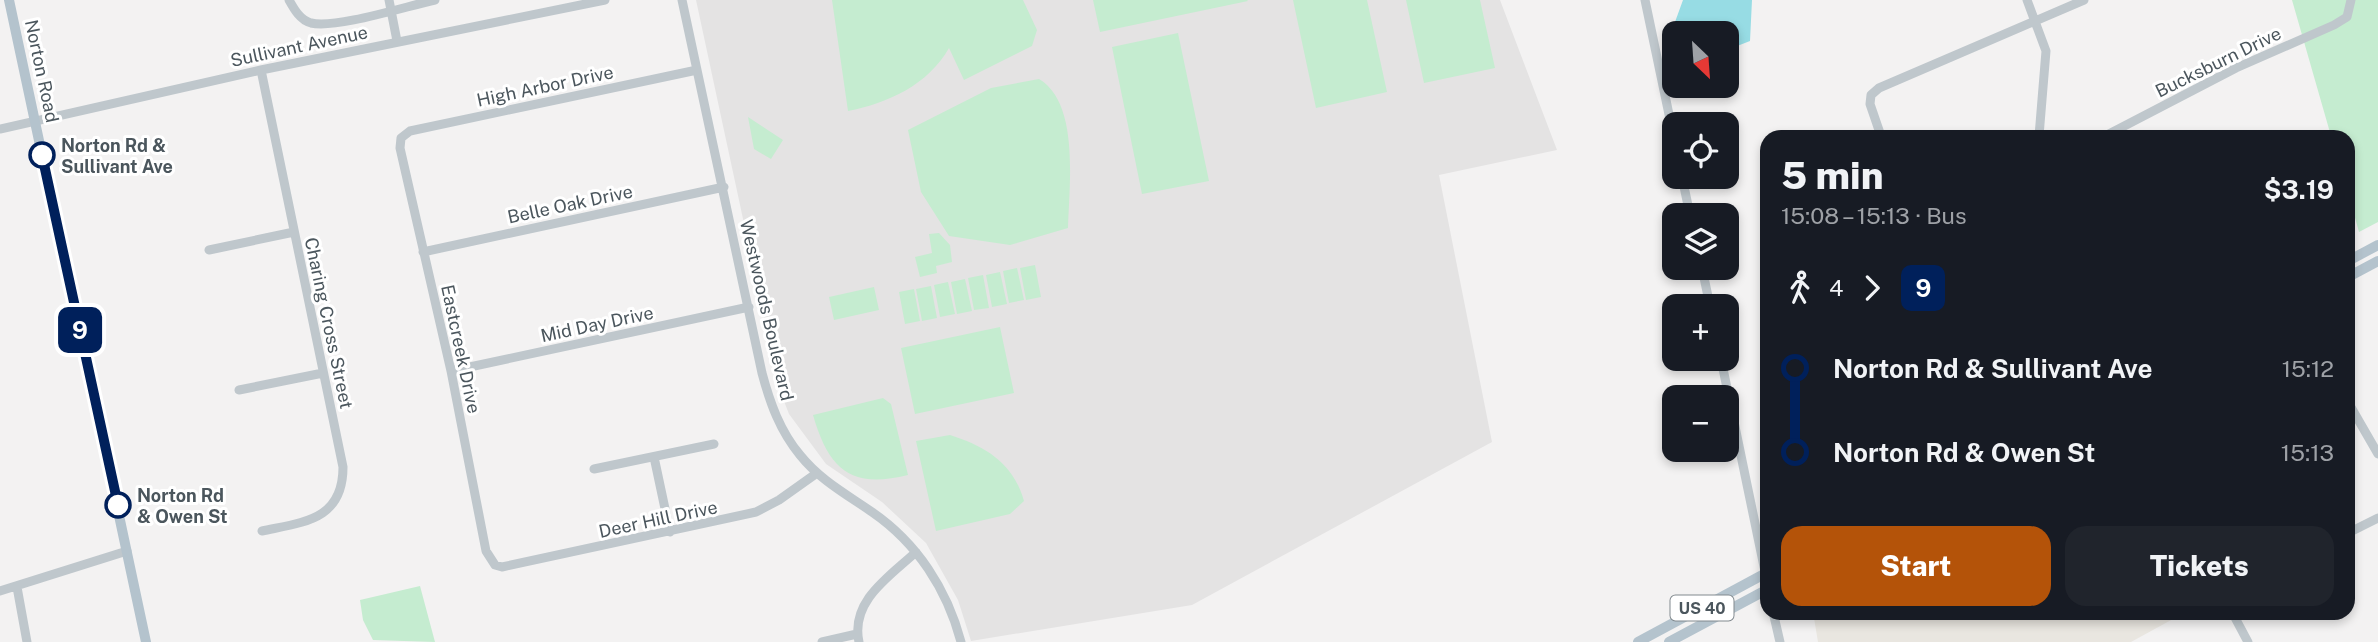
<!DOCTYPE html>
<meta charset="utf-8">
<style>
body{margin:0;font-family:"Public Sans",sans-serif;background:#20242c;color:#f1f3f6;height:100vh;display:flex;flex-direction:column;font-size:26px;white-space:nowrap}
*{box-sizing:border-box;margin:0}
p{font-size:23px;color:#9ea1a6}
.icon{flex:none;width:38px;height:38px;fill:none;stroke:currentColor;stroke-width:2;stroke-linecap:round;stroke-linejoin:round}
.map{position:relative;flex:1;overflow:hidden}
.details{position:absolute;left:1760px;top:130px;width:595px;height:490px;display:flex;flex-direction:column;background:#171b24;border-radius:21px;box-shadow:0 4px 10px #0003}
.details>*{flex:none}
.badge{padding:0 14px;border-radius:10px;font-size:24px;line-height:46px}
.needle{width:46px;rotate:155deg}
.buttons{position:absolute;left:1662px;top:21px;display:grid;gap:14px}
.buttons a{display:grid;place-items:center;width:77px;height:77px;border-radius:14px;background:#171b24;box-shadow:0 4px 10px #0003;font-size:35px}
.map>.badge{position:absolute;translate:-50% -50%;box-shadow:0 0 0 4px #fff}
.legs{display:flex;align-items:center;gap:10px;height:77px;padding:0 21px;font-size:23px}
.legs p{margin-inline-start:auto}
.overview{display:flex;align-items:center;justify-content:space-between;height:119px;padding:0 21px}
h1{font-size:38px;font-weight:800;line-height:52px}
.cta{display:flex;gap:14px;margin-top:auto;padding:14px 21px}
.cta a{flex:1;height:80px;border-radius:21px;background:#b45309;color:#fff;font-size:28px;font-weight:800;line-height:80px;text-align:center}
.cta a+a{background:#20242c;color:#f1f3f6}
ul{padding:0 21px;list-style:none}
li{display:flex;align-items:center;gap:24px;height:84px;font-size:26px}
li i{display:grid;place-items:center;width:10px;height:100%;margin:0 9px;background:currentColor}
li i::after{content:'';width:18px;height:18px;margin:-9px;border:5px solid;border-radius:50%;background:#171b24}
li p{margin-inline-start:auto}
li:first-child i{background:linear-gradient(#0000 50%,currentColor 0)}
li:last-child i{background:linear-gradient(currentColor 50%,#0000 0)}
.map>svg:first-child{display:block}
.commercial{fill:#e9e6e0}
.education{fill:#e4e3e3}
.green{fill:#c5ecd0}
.water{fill:#97dce4}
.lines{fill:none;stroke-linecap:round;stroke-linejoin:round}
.minor{stroke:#bfc7cc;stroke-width:9}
.major{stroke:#b4c3cd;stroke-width:10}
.line-1-casing{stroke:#fff;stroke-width:16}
.line-1{stroke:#00205b;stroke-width:10}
.stop-1-dot{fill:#fff;stroke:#00205b;stroke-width:3.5}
.labels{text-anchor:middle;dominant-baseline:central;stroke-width:6;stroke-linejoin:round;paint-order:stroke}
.shield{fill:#fff;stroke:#81898e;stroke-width:2}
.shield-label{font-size:16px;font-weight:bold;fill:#4b565d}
.street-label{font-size:18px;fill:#4b565d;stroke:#fff}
.stop-label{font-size:18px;font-weight:bold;fill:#4b565d;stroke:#fff;text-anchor:start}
</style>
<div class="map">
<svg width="2378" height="642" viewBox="0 0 2378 642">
<rect width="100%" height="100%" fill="#f3f2f2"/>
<path class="commercial" d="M 1813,612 L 2184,612 L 2184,613 L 2131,642 L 1818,642 Z"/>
<path class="education" d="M 696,0 L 1500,0 L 1557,150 L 1439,175 L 1492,442 L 1192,605 L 971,641 L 958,600 L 926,543 L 882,502 L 826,464 L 789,414 L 780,391 Z"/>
<path class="green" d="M 832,0 L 1023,0 L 1037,30 L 1032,46 L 964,80 L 949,48 C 928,85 888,103 848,111 Z
M 1093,0 L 1247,0 L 1248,1 L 1100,32 Z
M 1293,0 L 1367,0 L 1387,92 L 1316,108 Z
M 1406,0 L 1480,0 L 1495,68 L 1424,83 Z
M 2292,0 L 2378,0 L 2378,222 L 2359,232 L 2349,196 L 2348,136 L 2331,136 Z
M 1178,33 L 1209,181 L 1142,194 L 1112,47 Z
M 1039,79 C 1080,103 1069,186 1068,228 L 1010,245 L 949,236 L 921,192 L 908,130 L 991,88 Z
M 748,117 L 783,140 L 771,159 L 754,149 Z
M 939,233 L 950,245 L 952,262 L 936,266 L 937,273 L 920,277 L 915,257 L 932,253 L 929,234 Z
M 1035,265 L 1041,297 L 1026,300 L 1020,268 Z
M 1017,268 L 1024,300 L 1009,303 L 1003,271 Z
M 1000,272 L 1007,304 L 992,307 L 986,275 Z
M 983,275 L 989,308 L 974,310 L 968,278 Z
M 965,279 L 972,311 L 957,314 L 951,282 Z
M 948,282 L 955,314 L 940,317 L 934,285 Z
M 931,286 L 937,318 L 922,321 L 916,289 Z
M 874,287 L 879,310 L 834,320 L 829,297 Z
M 914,289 L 920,321 L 905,324 L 899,292 Z
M 1000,327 L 1014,393 L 915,414 L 901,348 Z
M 883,398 L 891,404 L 908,475 C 851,489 829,470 813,415 Z
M 950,435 C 987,447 1013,463 1024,501 L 1010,514 L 936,531 L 916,441 Z
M 420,586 L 435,642 L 373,640 L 363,620 L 360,600 Z"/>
<path class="water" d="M 1683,0 L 1752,0 L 1750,41 L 1727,50 L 1727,33 L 1680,33 L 1675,22 Z"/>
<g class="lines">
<path class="minor" d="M 289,0 C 294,9 300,20 311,23 C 336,29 407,6 435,0
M 389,0 L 397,41
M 682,0 L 762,373 C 770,403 780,431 800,455 C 820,480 846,494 872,512 C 917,543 947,589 961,642
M 1645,0 L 1675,143
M 2027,0 L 2046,51 L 2039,136
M 261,70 L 343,467 C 343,520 304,522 262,531
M 697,70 L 410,131 L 401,138 L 400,148 L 451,371 L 486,551 L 495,565 L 502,567 L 756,512 L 779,500 L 817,473
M 0,129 L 261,70 L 605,0
M 1881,136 L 1870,104 L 1871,95 L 1879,88 L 2084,0
M 2105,136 L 2236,68 L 2334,25 L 2347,17 L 2351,0
M 1682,177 L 1690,215
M 209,250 L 294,232
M 423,252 L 724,187
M 1702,268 L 1710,306
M 1721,359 L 1768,586
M 451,371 L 749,307
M 239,390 L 323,373
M 2348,402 L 2378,454
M 654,457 L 670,532
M 594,469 L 714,444
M 2348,533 L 2378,518
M 17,587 L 27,642
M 0,591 L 127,551
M 1773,612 L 1780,642
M 2232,612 L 2248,642
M 822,642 L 857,634
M 859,642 C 850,601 890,576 916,552"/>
<path class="major" d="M 9,0 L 146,642
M 2348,261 L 2378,245
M 2348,277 L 2378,261
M 1638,642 L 1768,572
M 1669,642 L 1768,589"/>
</g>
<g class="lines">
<g class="line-1-casing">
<path id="line-1" d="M 42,155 L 118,505"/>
</g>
<use href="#line-1" class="line-1"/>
</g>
<g class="stop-1-dot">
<circle cx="42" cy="155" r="12"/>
<circle cx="118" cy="505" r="12"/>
</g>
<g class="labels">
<rect class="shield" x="1670.5" y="595.5" width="63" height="25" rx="5"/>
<g class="shield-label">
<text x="1702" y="608">US 40</text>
</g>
<g class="street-label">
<text transform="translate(299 46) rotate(-12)">Sullivant Avenue</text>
<text transform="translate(2218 62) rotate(-26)">Bucksburn Drive</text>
<text transform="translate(42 71) rotate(78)">Norton Road</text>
<text transform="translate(545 86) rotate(-12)">High Arbor Drive</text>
<text transform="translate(570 204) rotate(-12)">Belle Oak Drive</text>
<text transform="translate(767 310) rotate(77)">Westwoods Boulevard</text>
<text transform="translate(329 323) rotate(78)">Charing Cross Street</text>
<text transform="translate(597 324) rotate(-12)">Mid Day Drive</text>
<text transform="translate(461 349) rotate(78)">Eastcreek Drive</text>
<text transform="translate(658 519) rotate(-12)">Deer Hill Drive</text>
</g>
<g class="stop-label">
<text x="61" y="145">Norton Rd &amp;<tspan x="61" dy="21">Sullivant Ave</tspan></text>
<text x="137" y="495">Norton Rd<tspan x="137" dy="21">&amp; Owen St</tspan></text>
</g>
</g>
</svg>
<div class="buttons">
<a><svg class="needle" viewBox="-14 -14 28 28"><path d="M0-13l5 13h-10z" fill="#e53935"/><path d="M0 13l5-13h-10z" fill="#9ea1a6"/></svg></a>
<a><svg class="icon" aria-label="locate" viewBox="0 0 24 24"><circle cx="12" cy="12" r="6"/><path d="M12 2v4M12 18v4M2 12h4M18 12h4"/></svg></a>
<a><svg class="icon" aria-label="layers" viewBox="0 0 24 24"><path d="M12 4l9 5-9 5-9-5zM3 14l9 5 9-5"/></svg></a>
<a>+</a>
<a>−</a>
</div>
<b class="badge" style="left:80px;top:330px;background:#00205b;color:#fff">9</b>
<section class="details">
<div class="overview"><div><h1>5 min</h1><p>15:08 – 15:13 · Bus</p></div><b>$3.19</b></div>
<div class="legs"><svg class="icon" aria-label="walk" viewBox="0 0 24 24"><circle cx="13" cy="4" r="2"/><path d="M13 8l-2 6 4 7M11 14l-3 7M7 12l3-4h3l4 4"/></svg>4<svg class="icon" aria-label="forward" viewBox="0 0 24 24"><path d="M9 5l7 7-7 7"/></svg><b class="badge" style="background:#00205b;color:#fff">9</b></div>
<ul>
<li><i style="color:#00205b"></i><b>Norton Rd &amp; Sullivant Ave</b><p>15:12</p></li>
<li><i style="color:#00205b"></i><b>Norton Rd &amp; Owen St</b><p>15:13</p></li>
</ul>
<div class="cta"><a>Start</a><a>Tickets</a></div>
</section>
</div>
